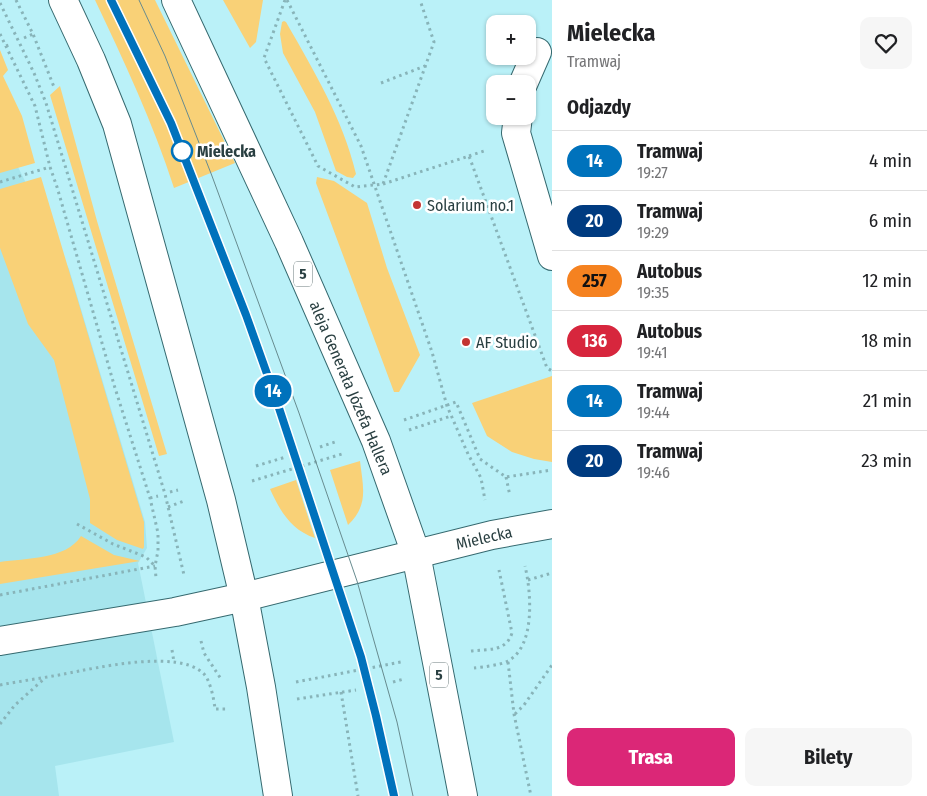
<!DOCTYPE html>
<html lang="pl">
<meta charset="utf-8">
<style>
body{margin:0;font-family:"Fira Sans Condensed",sans-serif;background:#f6f6f6;color:#202124;height:100vh;display:flex;flex-direction:column;font-size:19px;white-space:nowrap}
*{box-sizing:border-box;margin:0}
p{font-size:16px;color:#757577}
.icon{flex:none;width:28px;height:28px;fill:none;stroke:currentColor;stroke-width:2;stroke-linecap:round;stroke-linejoin:round}
.map{position:relative;flex:1;overflow:hidden}
.sheet{display:flex;flex-direction:column;background:#fff;width:375px}
.sheet>*{flex:none}
.badge{padding:0 10px;border-radius:16px;font-size:18px;line-height:32px}
.controls{position:absolute;left:486px;top:15px;display:grid;gap:10px}
.controls a{display:grid;place-items:center;width:50px;height:50px;border-radius:10px;background:#fff;box-shadow:0 1px 4px #0004;font-size:25px}
.map>.badge{position:absolute;translate:-50% -50%;box-shadow:0 0 0 2px #fff}
h2{padding:0 15px;font-size:19px;line-height:45px}
.round{display:grid;place-items:center;flex:none;width:52px;height:52px;border-radius:10px;background:#f6f6f6}
.summary{display:flex;align-items:center;justify-content:space-between;height:85px;padding:0 15px}
h1{font-size:24px;font-weight:700;line-height:38px}
.primary-button{display:flex;gap:10px;margin-top:auto;padding:10px 15px}
.primary-button a{flex:1;height:58px;border-radius:10px;background:#db2777;color:#fff;font-size:20px;font-weight:700;line-height:58px;text-align:center}
.primary-button a+a{background:#f6f6f6;color:#202124}
ul{padding:0;list-style:none}
li{display:flex;align-items:center;gap:15px;height:60px;padding:0 15px;border-top:1px solid #e0e0e0}
li div{flex:1}
li b{display:block;font-size:19px}
li em{font-style:normal}
li .badge{min-width:55px;font-weight:700;text-align:center}
main{display:flex;flex:1;min-height:0}
.map>svg:first-child{display:block}
.built{fill:#a6e5ed}
.green{fill:#f9d177}
.lines{fill:none;stroke-linecap:round;stroke-linejoin:round}
.minor-casing{stroke:#35696f;stroke-width:30}
.major-casing{stroke:#35696f;stroke-width:30}
.path{stroke:#88b4b9;stroke-width:3;stroke-dasharray:2.5 4;stroke-linecap:butt}
.minor{stroke:#fff;stroke-width:28}
.major{stroke:#fff;stroke-width:28}
.tram{stroke:#678b8f;stroke-width:1}
.line-casing{stroke:#fff;stroke-width:11}
.line{stroke:#0072bc;stroke-width:8}
.stop-dot{fill:#fff;stroke:#0072bc;stroke-width:2.5}
.poi-dot{fill:#c33432;stroke:#fff;stroke-width:2}
.labels{text-anchor:middle;dominant-baseline:central;stroke-width:5;stroke-linejoin:round;paint-order:stroke}
.shield{fill:#fff;stroke:#69797a;stroke-width:1}
.shield-label{font-size:15px;font-weight:bold;fill:#293f41}
.stop-label{font-size:16px;font-weight:bold;fill:#293f41;stroke:#fff;text-anchor:start}
.poi-label{font-size:16px;fill:#293f41;stroke:#fff;text-anchor:start}
.street-label{font-size:16px;fill:#293f41;stroke:#fff}
</style>
<main>
<div class="map">
<svg width="552" height="796" viewBox="0 0 552 796">
<rect width="100%" height="100%" fill="#baf1f8"/>
<path class="built" d="M 0,131 L 69,269 L 145,522 L 147,548 L 138,563 L 174,742 L 55,766 L 59,796 L 0,796 Z"/>
<path class="green" d="M 95,0 L 155,0 L 235,163 L 174,188 C 153,123 124,61 95,0 Z
M 223,0 L 263,0 L 256,42 L 250,48 Z
M 284,21 L 286,22 C 314,71 343,119 356,174 L 353,178 L 347,177 L 336,171 L 315,112 L 283,53 L 280,34 L 282,22 Z
M 0,50 L 8,70 L 3,76 L 22,116 L 35,163 L 0,173 Z
M 60,86 L 97,221 L 167,454 L 159,456 L 50,95 Z
M 41,177 L 144,522 L 144,547 L 143,549 L 117,540 L 90,523 L 90,499 L 54,360 L 28,324 L 0,248 L 0,189 Z
M 317,177 L 334,181 L 367,203 L 387,268 L 420,355 L 399,392 L 394,392 L 316,183 Z
M 552,376 L 552,462 L 534,459 L 512,452 L 487,436 L 472,403 Z
M 360,461 C 363,487 369,505 348,525 L 330,470 Z
M 296,480 L 315,538 C 291,530 280,511 270,489 Z
M 81,536 L 114,555 L 140,561 L 0,584 L 0,562 C 25,558 66,560 81,536 Z"/>
<g class="lines">
<g class="minor-casing">
<path id="minor" d="M 523,84 L 537,52
M 518,116 L 516,133 L 552,256
M 0,641 L 175,612 L 244,597 L 492,535 L 552,524"/>
</g>
<g class="major-casing">
<path id="major" d="M 63,0 L 91,60 L 117,124 L 221,500 L 244,597 L 261,687 L 278,796
M 176,0 L 289,242 L 376,441 L 416,554 L 463,796"/>
</g>
<path class="path" d="M 16,0 L 33,34 L 54,87
M 285,0 L 264,58 L 318,166 L 355,187 L 383,184 L 434,42 L 420,0
M 287,0 L 361,146 L 432,352 L 447,406 L 468,454 L 481,478 L 485,500
M 0,3 L 34,73 L 46,103 L 165,494 L 184,575
M 0,34 L 35,106 L 50,167 L 57,187 L 115,388 L 150,498 L 158,533 L 158,551 L 155,566 L 156,578
M 24,38 L 33,34
M 6,46 L 12,44
M 381,83 L 425,66
M 469,156 L 484,151
M 0,182 L 50,167
M 383,184 L 469,156 L 547,368 L 552,371
M 404,420 L 456,402 L 480,459 L 506,477 L 552,470
M 409,430 L 451,416
M 320,447 L 338,441
M 256,466 L 286,457
M 506,477 L 510,496
M 252,481 L 342,454
M 170,492 L 178,490
M 150,498 L 158,496
M 168,507 L 184,501
M 77,524 L 113,544 L 146,557 L 155,566
M 528,580 L 552,573
M 0,595 L 155,566
M 201,641 L 204,653 L 221,679
M 172,650 L 174,662
M 471,651 C 488,649 506,652 512,633 L 499,570
M 508,662 L 514,714 L 531,796
M 474,668 C 483,667 501,665 508,661 C 536,646 531,591 525,566
M 296,682 L 401,662
M 393,682 L 404,679
M 0,685 C 21,681 43,678 64,674 C 96,668 177,649 203,673 C 210,679 214,699 215,709 L 229,709
M 341,692 L 358,796
M 297,699 L 356,690
M 515,714 L 524,705 L 552,665
M 0,724 L 15,705 L 45,678"/>
<use href="#minor" class="minor"/>
<use href="#major" class="major"/>
<path class="tram" d="M 111,0 L 171,123 L 234,282 L 275,399 L 361,657 L 376,715 L 394,796
M 139,0 L 165,56 L 212,176 L 299,413 L 357,581 L 397,722 L 413,796"/>
</g>
<g class="lines">
<g class="line-casing">
<path id="line" d="M 111,0 L 171,123 L 246,315 L 276,399 L 361,657 L 376,716 L 394,796"/>
</g>
<use href="#line" class="line"/>
</g>
<circle class="stop-dot" cx="182" cy="151" r="10"/>
<g class="poi-dot">
<circle cx="417" cy="205" r="5"/>
<circle cx="466" cy="342" r="5"/>
</g>
<g class="labels">
<g class="shield">
<rect x="294" y="261.5" width="18" height="25" rx="4"/>
<rect x="430" y="662.5" width="18" height="25" rx="4"/>
</g>
<g class="shield-label">
<text x="303" y="274">5</text>
<text x="439" y="675">5</text>
</g>
<g class="stop-label">
<text x="197" y="151">Mielecka</text>
</g>
<g class="poi-label">
<text x="427" y="205">Solarium no.1</text>
<text x="476" y="342">AF Studio</text>
</g>
<g class="street-label">
<text transform="translate(351 388) rotate(67)">aleja Generała Józefa Hallera</text>
<text transform="translate(484 538) rotate(-13)">Mielecka</text>
</g>
</g>
</svg>
<div class="controls">
<a>+</a>
<a>−</a>
</div>
<b class="badge" style="left:273px;top:391px;background:#0072bc;color:#fff">14</b>
</div>
<section class="sheet">
<div class="summary"><div><h1>Mielecka</h1><p>Tramwaj</p></div><a class="round"><svg class="icon" aria-label="heart" viewBox="0 0 24 24"><path d="M12 20l-8-8c-3-5 5-10 8-4 3-6 11-1 8 4z"/></svg></a></div>
<h2>Odjazdy</h2>
<ul>
<li><span class="badge" style="background:#0072bc;color:#fff">14</span><div><b>Tramwaj</b><p>19:27</p></div><em>4 min</em></li>
<li><span class="badge" style="background:#003b80;color:#fff">20</span><div><b>Tramwaj</b><p>19:29</p></div><em>6 min</em></li>
<li><span class="badge" style="background:#f58220;color:#111">257</span><div><b>Autobus</b><p>19:35</p></div><em>12 min</em></li>
<li><span class="badge" style="background:#d7263d;color:#fff">136</span><div><b>Autobus</b><p>19:41</p></div><em>18 min</em></li>
<li><span class="badge" style="background:#0072bc;color:#fff">14</span><div><b>Tramwaj</b><p>19:44</p></div><em>21 min</em></li>
<li><span class="badge" style="background:#003b80;color:#fff">20</span><div><b>Tramwaj</b><p>19:46</p></div><em>23 min</em></li>
</ul>
<div class="primary-button"><a>Trasa</a><a>Bilety</a></div>
</section>
</main>
